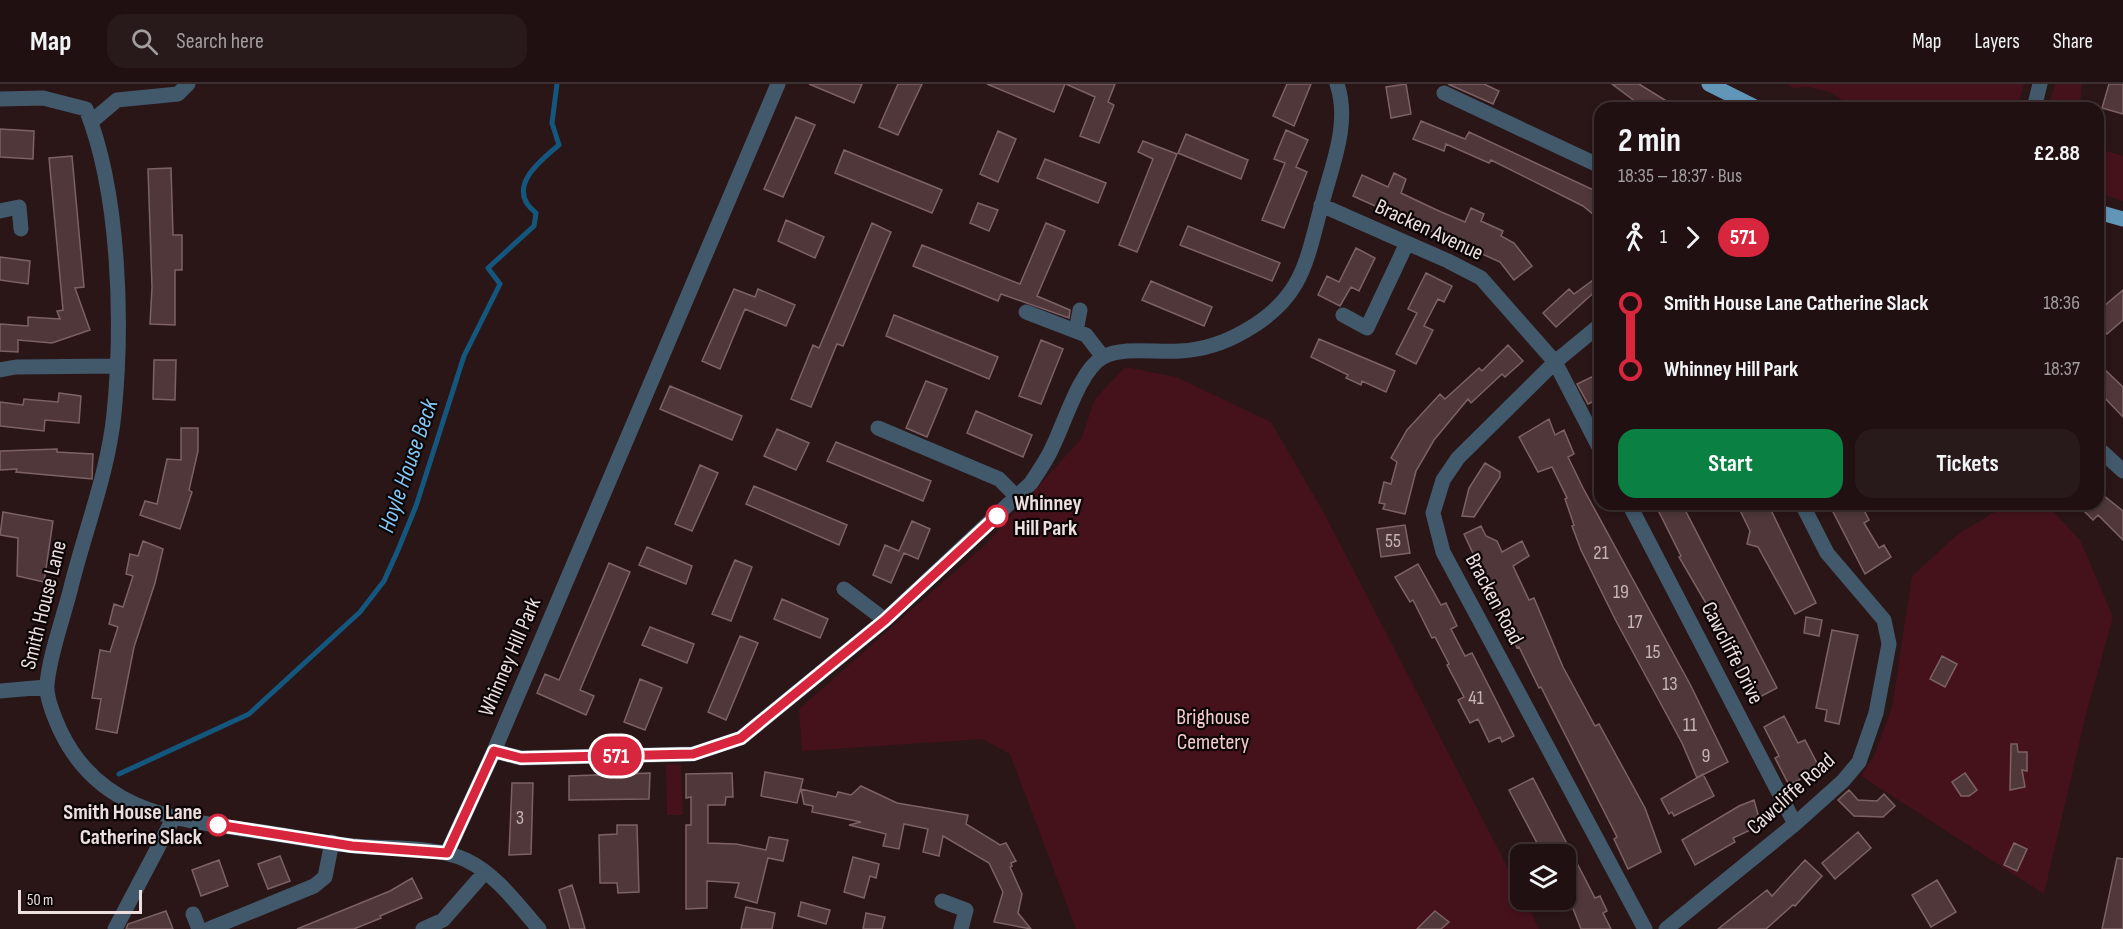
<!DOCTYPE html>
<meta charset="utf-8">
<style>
body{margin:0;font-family:"Sofia Sans Condensed",sans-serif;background:#28191a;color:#f1f3f6;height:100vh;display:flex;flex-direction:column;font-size:22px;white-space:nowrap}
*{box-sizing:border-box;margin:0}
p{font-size:20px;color:#a29d9f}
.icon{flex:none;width:33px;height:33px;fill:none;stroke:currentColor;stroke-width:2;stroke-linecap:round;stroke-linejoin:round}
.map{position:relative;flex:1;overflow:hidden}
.details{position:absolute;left:1594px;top:18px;width:510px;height:408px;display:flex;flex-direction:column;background:#201011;border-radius:18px;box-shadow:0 3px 9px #0003,0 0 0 2px #3d3031}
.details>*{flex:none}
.badge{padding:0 12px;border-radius:20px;font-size:21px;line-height:39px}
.buttons{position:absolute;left:1510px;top:760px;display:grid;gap:12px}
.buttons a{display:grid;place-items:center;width:66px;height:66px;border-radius:12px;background:#201011;box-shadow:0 3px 9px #0003,0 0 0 2px #3d3031;font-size:30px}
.scale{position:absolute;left:18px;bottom:15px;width:124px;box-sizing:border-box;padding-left:6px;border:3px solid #eddedf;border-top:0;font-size:16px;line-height:21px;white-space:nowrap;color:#eddedf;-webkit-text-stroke:4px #0c0505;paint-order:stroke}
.map>.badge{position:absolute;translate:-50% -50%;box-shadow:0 0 0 3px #fff}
.legs{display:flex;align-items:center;gap:9px;height:66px;padding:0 24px;font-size:20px}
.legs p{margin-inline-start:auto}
.summary{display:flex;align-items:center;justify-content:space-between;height:102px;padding:0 24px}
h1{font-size:33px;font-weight:700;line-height:45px}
.button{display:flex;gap:12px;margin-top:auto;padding:12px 24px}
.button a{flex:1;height:69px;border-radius:18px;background:#0b8043;color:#fff;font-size:24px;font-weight:700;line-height:69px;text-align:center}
.button a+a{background:#28191a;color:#f1f3f6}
ul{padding:0 24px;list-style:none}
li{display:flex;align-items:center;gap:21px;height:66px;font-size:22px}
li i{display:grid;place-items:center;width:9px;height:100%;margin:0 8px;background:currentColor}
li i::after{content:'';width:15px;height:15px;margin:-8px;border:4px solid;border-radius:50%;background:#201011}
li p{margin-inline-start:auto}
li:first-child i{background:linear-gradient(#0000 50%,currentColor 0)}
li:last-child i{background:linear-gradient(currentColor 50%,#0000 0)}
header{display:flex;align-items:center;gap:36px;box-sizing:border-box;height:84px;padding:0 30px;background:#201011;border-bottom:2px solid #3d3031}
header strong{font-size:28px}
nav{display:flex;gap:33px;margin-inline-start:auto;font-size:21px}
.search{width:420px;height:54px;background:#28191a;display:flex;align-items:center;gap:15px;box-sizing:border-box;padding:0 21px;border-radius:18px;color:#a29d9f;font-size:22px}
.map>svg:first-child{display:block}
.green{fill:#45121c}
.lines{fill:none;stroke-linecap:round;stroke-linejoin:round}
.stream{stroke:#14577e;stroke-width:5}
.building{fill:#50383a;stroke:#7d6265;stroke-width:1.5}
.street{stroke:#41596a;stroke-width:15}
.primary{stroke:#6296b9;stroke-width:15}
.line-1-casing{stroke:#fff;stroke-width:14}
.line-1{stroke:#d7263d;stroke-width:9}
.stop-1-dot{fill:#fff;stroke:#d7263d;stroke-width:3}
.labels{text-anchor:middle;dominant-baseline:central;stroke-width:4.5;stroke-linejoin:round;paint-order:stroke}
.number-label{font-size:20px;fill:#c6b4b6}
.street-label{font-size:22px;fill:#eddedf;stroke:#0c0505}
.stop-label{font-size:22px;font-weight:bold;fill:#eddedf;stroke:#0c0505;text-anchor:start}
.park-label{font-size:22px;fill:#f6cccf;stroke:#0c0505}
.water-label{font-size:24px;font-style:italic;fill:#83c7f7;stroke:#0c0505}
</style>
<header>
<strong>Map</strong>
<div class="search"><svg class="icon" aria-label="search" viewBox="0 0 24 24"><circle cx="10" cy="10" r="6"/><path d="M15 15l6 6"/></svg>Search here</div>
<nav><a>Map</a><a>Layers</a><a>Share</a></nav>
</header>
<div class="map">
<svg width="2123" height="845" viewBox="0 0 2123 845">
<rect width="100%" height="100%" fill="#2a1517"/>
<path class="green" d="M 1788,0 L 2024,0 L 2017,24 L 1870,24 L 1846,18 L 1830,8 L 1809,3 L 1793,4 Z
M 2055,0 L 2082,0 L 2080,24 L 2048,24 Z
M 2099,47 L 2106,52 L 2103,66 L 2123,72 L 2123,117 L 2099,109 Z
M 1125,283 L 1176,293 L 1271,338 L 1324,429 L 1521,809 L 1521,816 L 1525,816 L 1539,845 L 1076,845 L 1010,670 L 982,655 L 802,667 L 799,625 L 985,461 L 1081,355 L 1095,315 Z
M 2008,420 L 2046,420 L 2080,456 L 2113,533 L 2086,630 L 2044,810 L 1861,692 L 1874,672 L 1892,623 L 1912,492 L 1958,450 Z
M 666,680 L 681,681 L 683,731 L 667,731 Z"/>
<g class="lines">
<path class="stream" d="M 119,690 L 249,630 L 360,528 L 384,497 L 398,466 L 416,422 L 464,272 L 500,200 L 488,184 L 534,142 L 536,129 C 505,105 538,78 559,61 L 552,39 L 557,0"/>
</g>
<path class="building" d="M 809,0 L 862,0 L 854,19 Z
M 898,0 L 922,0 L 898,51 L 879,43 Z
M 987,0 L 1065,0 L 1054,28 Z
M 1066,0 L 1115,0 L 1108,18 L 1114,21 L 1099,59 L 1080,52 L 1095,13 Z
M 1287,0 L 1311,0 L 1294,42 L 1273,32 Z
M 1406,0 L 1411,30 L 1391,34 L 1386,3 Z
M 1448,0 L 1484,0 L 1499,7 L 1493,20 Z
M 1612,0 L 1639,0 L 1678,24 L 1644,24 Z
M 2109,0 L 2123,0 L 2123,30 L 2102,24 Z
M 796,33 L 815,41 L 783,113 L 764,105 Z
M 1421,37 L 1465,55 L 1469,48 L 1596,107 L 1600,111 L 1600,136 L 1583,122 L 1491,76 L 1489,79 L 1446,60 L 1444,67 L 1413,55 Z
M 0,45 L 34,47 L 33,75 L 0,73 Z
M 1286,46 L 1308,56 L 1296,83 L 1307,88 L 1284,144 L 1262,136 L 1285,79 L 1274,75 Z
M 998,47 L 1016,55 L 998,98 L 980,90 Z
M 1186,50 L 1248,76 L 1241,95 L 1178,69 Z
M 1143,57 L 1177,70 L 1137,168 L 1119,161 L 1153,75 L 1138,68 Z
M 844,66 L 942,106 L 932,129 L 835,89 Z
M 72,72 L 84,203 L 75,204 L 90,246 L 52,259 L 18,256 L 18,268 L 0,267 L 0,240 L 28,242 L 28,233 L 60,235 L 57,227 L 63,226 L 49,74 Z
M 1045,75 L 1106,99 L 1098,119 L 1037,94 Z
M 171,84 L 173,151 L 182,151 L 182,186 L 175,186 L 175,241 L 150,240 L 152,203 L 148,85 Z
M 1394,89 L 1406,95 L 1401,109 L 1439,127 L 1465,138 L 1471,124 L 1484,130 L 1481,137 L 1503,147 L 1501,152 L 1514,159 L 1532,182 L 1514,196 L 1500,178 L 1353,112 L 1362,91 L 1388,103 Z
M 978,119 L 998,126 L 989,147 L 970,139 Z
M 786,136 L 824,153 L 815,174 L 778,157 Z
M 872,139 L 891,148 L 843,262 L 837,260 L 811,323 L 791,315 L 813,261 L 819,264 Z
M 1046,139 L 1065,147 L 1037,212 L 1070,226 L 1069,234 L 1001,210 L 998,217 L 913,182 L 922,161 L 1020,200 Z
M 1188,142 L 1280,179 L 1272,197 L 1180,161 Z
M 1356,164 L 1375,174 L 1359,207 L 1351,203 L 1340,222 L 1318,211 L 1327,192 L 1339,198 Z
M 0,173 L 30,177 L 28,200 L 0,196 Z
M 1426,189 L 1452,202 L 1444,218 L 1438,215 L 1424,242 L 1433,246 L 1416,280 L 1396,270 L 1417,229 L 1408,225 Z
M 1600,191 L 1600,203 L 1556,243 L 1543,229 L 1569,205 L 1574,210 Z
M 1151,197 L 1212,223 L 1204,242 L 1142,216 Z
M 734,205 L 755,213 L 758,205 L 795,221 L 786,242 L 745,225 L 720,285 L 702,277 Z
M 2123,206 L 2123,236 L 2107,250 L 2098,240 L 2098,227 Z
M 894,231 L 998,273 L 989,295 L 886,252 Z
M 1319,255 L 1395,287 L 1386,308 L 1362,297 L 1361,301 L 1346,294 L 1348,291 L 1311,273 Z
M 1041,256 L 1063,265 L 1041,320 L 1019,312 Z
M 1508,261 L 1523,277 L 1505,293 L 1502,290 L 1471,319 L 1468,315 L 1434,356 L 1416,387 L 1405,430 L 1383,425 L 1385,420 L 1379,419 L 1384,398 L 1391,400 L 1397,378 L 1391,374 L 1407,346 L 1440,310 L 1445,315 L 1479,284 L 1482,287 Z
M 154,276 L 176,276 L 175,316 L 153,315 Z
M 2098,279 L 2123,303 L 2123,333 L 2098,307 Z
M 1600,289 L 1600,314 L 1588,320 L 1577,300 Z
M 926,297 L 947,305 L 927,353 L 906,344 Z
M 670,302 L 742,332 L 732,356 L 660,325 Z
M 59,309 L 81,312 L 79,339 L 45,336 L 44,347 L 0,342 L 0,318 L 23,321 L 24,315 L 58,318 Z
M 976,327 L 1032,351 L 1023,373 L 967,349 Z
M 1549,335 L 1555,351 L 1564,346 L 1574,370 L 1568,373 L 1583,404 L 1691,602 L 1728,678 L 1697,694 L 1682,659 L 1615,535 L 1581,466 L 1572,442 L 1574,441 L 1565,415 L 1567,414 L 1552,383 L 1538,388 L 1519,353 Z
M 181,344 L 198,344 L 198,367 L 189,406 L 192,408 L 180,445 L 140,431 L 145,417 L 157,420 L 167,375 L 181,376 Z
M 777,345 L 809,359 L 796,386 L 764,372 Z
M 836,358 L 931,397 L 923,417 L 827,377 Z
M 57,365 L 57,368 L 93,370 L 92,395 L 16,388 L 17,385 L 0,386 L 0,367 Z
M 1485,379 L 1500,388 L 1500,393 L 1474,433 L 1462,432 L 1469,404 Z
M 700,381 L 718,389 L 692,447 L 675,440 Z
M 754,402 L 847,441 L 839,461 L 746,420 Z
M 2098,407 L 2123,427 L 2123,456 L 2098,431 L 2093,436 L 2077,420 L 2098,420 Z
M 1655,420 L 1682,420 L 1777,604 L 1754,616 L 1707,521 L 1679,473 L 1681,472 Z
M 1737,420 L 1768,420 L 1816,519 L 1795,530 L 1758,463 L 1747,460 L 1750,447 Z
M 1829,420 L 1861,420 L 1869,436 L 1864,439 L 1879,464 L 1884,461 L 1891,473 L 1865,490 Z
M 3,428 L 53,437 L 44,498 L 17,492 L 18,454 L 0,451 Z
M 912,437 L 930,445 L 918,475 L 904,469 L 891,499 L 873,491 L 885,461 L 899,467 Z
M 1405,441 L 1410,469 L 1381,473 L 1377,445 Z
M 1481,442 L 1486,452 L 1497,457 L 1502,468 L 1522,457 L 1529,472 L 1513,482 L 1529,516 L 1534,514 L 1563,583 L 1595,642 L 1599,640 L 1645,724 L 1661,768 L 1628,785 L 1614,755 L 1617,753 L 1541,603 L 1539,604 L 1519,563 L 1517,564 L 1464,450 Z
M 143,457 L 163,465 L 155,499 L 134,563 L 117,649 L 96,645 L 101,615 L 92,614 L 100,566 L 110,568 L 118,543 L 109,540 L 114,520 L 123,523 L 133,492 L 126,490 L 130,470 L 138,472 Z
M 647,463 L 692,482 L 686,500 L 639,481 Z
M 735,476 L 752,483 L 731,537 L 712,530 Z
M 609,479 L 630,488 L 580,606 L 594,612 L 586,631 L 537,609 L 545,590 L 559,596 Z
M 1418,480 L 1441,521 L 1446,519 L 1457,542 L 1451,545 L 1465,572 L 1472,569 L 1514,652 L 1502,658 L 1500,653 L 1489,658 L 1478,635 L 1470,639 L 1458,616 L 1464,613 L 1447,581 L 1449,580 L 1435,553 L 1432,554 L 1413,516 L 1410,518 L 1395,493 Z
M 782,515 L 828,535 L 820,554 L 774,535 Z
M 1806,533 L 1822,536 L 1819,552 L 1804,549 Z
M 650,543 L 694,560 L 687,579 L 642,561 Z
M 1832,546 L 1858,551 L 1839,640 L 1825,637 L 1827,626 L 1816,624 Z
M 740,552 L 758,559 L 726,636 L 708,628 Z
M 1942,572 L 1957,580 L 1945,603 L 1930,595 Z
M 640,595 L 662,604 L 645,646 L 624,638 Z
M 1784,632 L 1798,659 L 1805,656 L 1820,685 L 1789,701 L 1775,674 L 1779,672 L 1764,643 Z
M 2011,660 L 2017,660 L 2018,668 L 2027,668 L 2027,687 L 2022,686 L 2025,703 L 2010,706 Z
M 765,688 L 803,695 L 797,719 L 761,712 Z
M 650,689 L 649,715 L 569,716 L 569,692 Z
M 732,689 L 733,713 L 726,713 L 725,721 L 708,721 L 708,759 L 736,760 L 766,766 L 769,753 L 788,756 L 783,777 L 768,774 L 757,819 L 735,813 L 739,799 L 707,797 L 707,824 L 686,825 L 686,741 L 691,741 L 691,713 L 686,714 L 686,690 Z
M 1965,689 L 1977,706 L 1969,712 L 1961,712 L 1952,698 Z
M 1703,690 L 1714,712 L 1674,732 L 1672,728 L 1669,730 L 1661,715 Z
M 1533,694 L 1595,814 L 1600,812 L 1607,827 L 1603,829 L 1611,845 L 1581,845 L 1570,817 L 1566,819 L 1566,763 L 1550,771 L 1518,771 L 1538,761 L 1509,706 Z
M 512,699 L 533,699 L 531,770 L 509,771 Z
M 861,702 L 897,719 L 968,731 L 966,740 L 1000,761 L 1006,759 L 1016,777 L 1011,779 L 1012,782 L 1010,783 L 1022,810 L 1018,829 L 1031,845 L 994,838 L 1003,808 L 989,779 L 943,752 L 939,772 L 923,768 L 928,745 L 904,740 L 899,765 L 883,762 L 886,750 L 849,741 L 861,738 L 812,728 L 813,722 L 804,720 L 801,705 L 836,713 L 838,708 L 851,711 Z
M 1849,706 L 1858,716 L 1877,717 L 1884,710 L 1895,722 L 1883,733 L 1854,732 L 1838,716 Z
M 1754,716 L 1761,741 L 1733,754 L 1735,758 L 1695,781 L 1682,756 L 1739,722 Z
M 617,741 L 637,741 L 639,808 L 618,809 L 617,799 L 600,799 L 599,751 L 617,750 Z
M 1858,748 L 1871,764 L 1835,795 L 1822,779 Z
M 2014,759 L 2027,765 L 2017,787 L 2004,781 Z
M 280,772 L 290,797 L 268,805 L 258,780 Z
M 853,773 L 879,780 L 876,794 L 870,792 L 864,814 L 844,808 Z
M 2117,774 L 2123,775 L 2123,845 L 2102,845 Z
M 219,776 L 228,802 L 201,812 L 192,786 Z
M 1805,776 L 1822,792 L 1795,822 L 1793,821 L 1766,845 L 1718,845 L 1767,806 L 1772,812 Z
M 412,794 L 422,814 L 380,832 L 381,834 L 354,845 L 297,845 L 390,807 Z
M 1937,796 L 1956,828 L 1931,843 L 1912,811 Z
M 572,801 L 582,834 L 585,845 L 570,845 L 559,806 Z
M 801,818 L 830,826 L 826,840 L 798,832 Z
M 746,823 L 775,829 L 772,845 L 741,845 Z
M 166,827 L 173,845 L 126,845 L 128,840 Z
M 1435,827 L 1449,838 L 1441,845 L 1417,845 Z
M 866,829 L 885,833 L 882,845 L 863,845 Z"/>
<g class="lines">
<path class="street" d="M 1444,9 L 1600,82
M 0,15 L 43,14 L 86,25 C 120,110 123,239 114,330 C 108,389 85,446 71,503 C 64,532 49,572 47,601 C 46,613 55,635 60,646 C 99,729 175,735 255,747 C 288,751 322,759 355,762 C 388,765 437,762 466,776 C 496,790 518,821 539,845
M 2034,24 L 2040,0
M 91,38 L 117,16 L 178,10 L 188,0
M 1321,121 L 1448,177 L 1481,194 L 1555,278 L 1600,365
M 0,127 L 19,123 L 21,145
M 1026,228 L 1086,251 L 1103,273
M 1343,231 L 1367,244 L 1407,159
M 1600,241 L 1555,278 L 1458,374 L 1443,396 L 1433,429 L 1443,468 L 1645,845
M 1076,247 L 1080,226
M 0,286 L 16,283 L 116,282
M 878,344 L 999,395 L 1017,413
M 2098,364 L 2123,387
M 1629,420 L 1795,740
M 844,505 L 885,536
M 0,607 L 46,603
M 494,667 L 521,674 L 693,670 L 741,654 L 885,536 L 1031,399 C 1037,390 1043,381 1048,372 C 1063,346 1078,287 1103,273 C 1124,262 1157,269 1180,267 C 1203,266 1226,258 1245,247 C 1305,213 1306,176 1323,116 C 1333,79 1350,38 1337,0
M 447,769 L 494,667 L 778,0
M 942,817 L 966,826 L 961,845
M 193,830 L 199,845
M 115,845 L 173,735
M 209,845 L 314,802 L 325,793 L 332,758
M 423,845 L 443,836 L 485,788
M 1666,845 L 1795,740 L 1843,697 L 1859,678 L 1876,629 L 1889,560 L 1884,536 L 1827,469 L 1802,420"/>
<path class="primary" d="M 1709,0 L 1757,24
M 2098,128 L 2123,135"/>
</g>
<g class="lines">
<g class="line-1-casing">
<path id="line-1" d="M 218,741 L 352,762 L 447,769 L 494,667 L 521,674 L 693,670 L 741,654 L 885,536 L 997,432"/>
</g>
<use href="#line-1" class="line-1"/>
</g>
<g class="stop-1-dot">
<circle cx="997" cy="432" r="10"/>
<circle cx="218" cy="741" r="10"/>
</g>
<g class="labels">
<g class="number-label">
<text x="1393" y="457">55</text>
<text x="1601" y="469">21</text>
<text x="1621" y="508">19</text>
<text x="1635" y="538">17</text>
<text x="1653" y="568">15</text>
<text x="1670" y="600">13</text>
<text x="1476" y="614">41</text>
<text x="1690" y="641">11</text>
<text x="1706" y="672">9</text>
<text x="520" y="734">3</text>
</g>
<g class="street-label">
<text transform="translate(1429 146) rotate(25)">Bracken Avenue</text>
<text transform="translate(1494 515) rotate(62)">Bracken Road</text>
<text transform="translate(44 521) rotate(-76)">Smith House Lane</text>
<text transform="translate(1732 569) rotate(63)">Cawcliffe Drive</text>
<text transform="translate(510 573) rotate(-67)">Whinney Hill Park</text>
<text transform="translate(1791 710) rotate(-42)">Cawcliffe Road</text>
</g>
<g class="stop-label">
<text x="1014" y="419">Whinney<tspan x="1014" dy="25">Hill Park</tspan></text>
<text x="202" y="728" text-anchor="end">Smith House Lane<tspan x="202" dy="25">Catherine Slack</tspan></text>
</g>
<g class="park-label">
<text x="1213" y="633">Brighouse<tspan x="1213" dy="25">Cemetery</tspan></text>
</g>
<g class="water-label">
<text transform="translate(408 382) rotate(-71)">Hoyle House Beck</text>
</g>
</g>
</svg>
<div class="buttons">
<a><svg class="icon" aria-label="layers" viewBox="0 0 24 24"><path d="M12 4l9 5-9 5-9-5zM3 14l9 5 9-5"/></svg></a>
</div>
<div class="scale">50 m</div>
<b class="badge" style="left:616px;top:672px;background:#d7263d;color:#fff">571</b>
<section class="details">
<div class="summary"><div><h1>2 min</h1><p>18:35 – 18:37 · Bus</p></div><b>£2.88</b></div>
<div class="legs"><svg class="icon" aria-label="walk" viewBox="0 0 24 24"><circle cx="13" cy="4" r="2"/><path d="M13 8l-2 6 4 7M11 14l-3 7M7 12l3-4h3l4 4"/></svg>1<svg class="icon" aria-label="forward" viewBox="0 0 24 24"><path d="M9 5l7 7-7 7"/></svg><b class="badge" style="background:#d7263d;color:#fff">571</b></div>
<ul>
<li><i style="color:#d7263d"></i><b>Smith House Lane Catherine Slack</b><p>18:36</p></li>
<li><i style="color:#d7263d"></i><b>Whinney Hill Park</b><p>18:37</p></li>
</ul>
<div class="button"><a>Start</a><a>Tickets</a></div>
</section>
</div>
